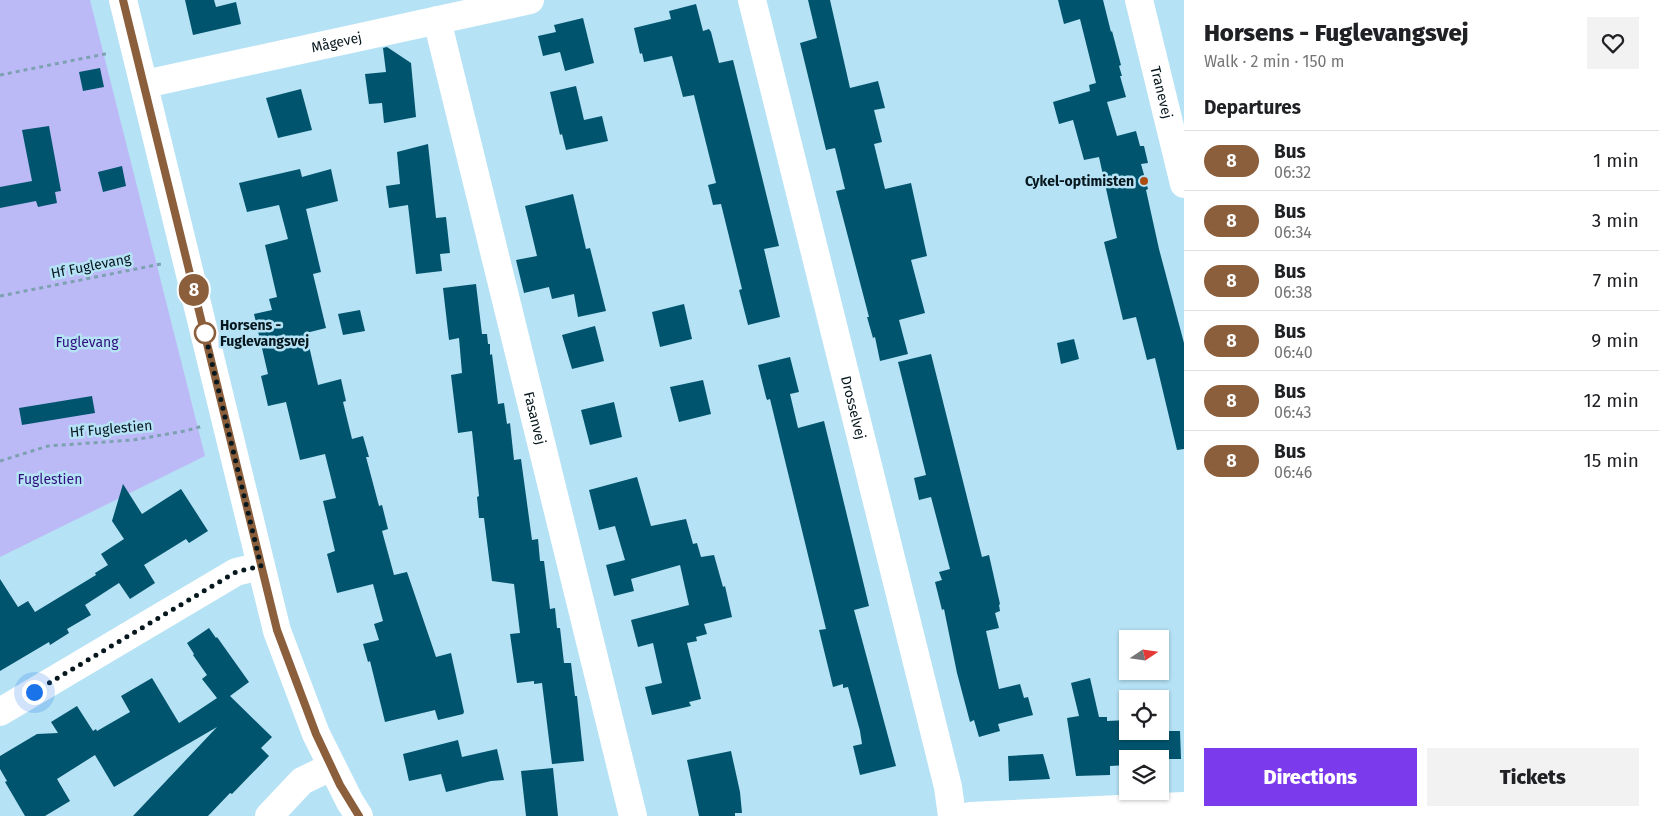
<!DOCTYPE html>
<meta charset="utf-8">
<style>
body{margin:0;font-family:"Fira Sans",sans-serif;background:#f2f2f2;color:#202124;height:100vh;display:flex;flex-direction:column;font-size:19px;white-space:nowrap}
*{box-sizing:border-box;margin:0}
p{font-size:16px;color:#757577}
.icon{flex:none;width:28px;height:28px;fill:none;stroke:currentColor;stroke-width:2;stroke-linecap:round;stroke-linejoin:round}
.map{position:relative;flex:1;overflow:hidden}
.panel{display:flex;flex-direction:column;background:#fff;width:475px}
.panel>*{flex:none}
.badge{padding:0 10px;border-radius:16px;font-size:18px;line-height:32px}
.needle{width:32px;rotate:77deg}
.buttons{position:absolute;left:1119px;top:630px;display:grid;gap:10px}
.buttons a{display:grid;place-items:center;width:50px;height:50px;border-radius:0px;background:#fff;box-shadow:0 1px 4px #0004;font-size:25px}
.you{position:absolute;width:25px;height:25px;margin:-12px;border:4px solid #fff;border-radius:50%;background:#1a73e8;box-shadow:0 0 0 8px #1a73e833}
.map>.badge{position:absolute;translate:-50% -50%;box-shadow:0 0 0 2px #fff}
h2{padding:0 20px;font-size:19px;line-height:45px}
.round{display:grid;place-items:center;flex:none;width:52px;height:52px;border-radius:0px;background:#f2f2f2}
.headline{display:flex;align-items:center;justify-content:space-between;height:85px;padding:0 20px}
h1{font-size:24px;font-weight:800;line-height:38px}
.action{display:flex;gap:10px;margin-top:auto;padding:10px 20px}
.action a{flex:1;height:58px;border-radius:0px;background:#7c3aed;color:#fff;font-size:20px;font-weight:800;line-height:58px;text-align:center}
.action a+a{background:#f2f2f2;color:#202124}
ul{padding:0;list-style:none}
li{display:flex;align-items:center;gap:15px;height:60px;padding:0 20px;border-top:1px solid #e0e0e0}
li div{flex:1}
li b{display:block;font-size:19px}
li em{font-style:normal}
li .badge{min-width:55px;font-weight:700;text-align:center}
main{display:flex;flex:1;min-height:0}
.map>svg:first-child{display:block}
.green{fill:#bcbaf6}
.building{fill:#00546d}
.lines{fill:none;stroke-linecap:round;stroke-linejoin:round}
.path{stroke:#7da1b0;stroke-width:3;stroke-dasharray:4 4;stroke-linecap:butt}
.minor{stroke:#fff;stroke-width:28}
.line-casing{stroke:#fff;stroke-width:11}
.line{stroke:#8b5e3c;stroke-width:8}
.walk{stroke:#06171d;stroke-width:5;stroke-dasharray:0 9}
.poi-dot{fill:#ae4c0f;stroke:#b5e2f5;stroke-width:2}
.stop-dot{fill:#fff;stroke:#8b5e3c;stroke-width:2.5}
.labels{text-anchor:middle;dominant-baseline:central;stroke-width:5;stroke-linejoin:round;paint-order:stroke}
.street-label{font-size:14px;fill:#06171d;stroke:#b5e2f5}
.poi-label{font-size:14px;font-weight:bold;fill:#06171d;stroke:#b5e2f5;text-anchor:end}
.stop-label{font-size:14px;font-weight:bold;fill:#06171d;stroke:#b5e2f5;text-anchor:start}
.park-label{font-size:14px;fill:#31107e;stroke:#b5e2f5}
</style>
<main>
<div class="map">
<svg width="1184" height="816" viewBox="0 0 1184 816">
<rect width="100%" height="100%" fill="#b5e2f5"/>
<path class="green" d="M 0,0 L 90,0 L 205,456 L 0,557 Z"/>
<path class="building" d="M 185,0 L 214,0 L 216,7 L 236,2 L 241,24 L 193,35 Z
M 808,0 L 830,0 L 850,88 L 878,81 L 885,108 L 874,110 L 882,142 L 874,144 L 885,189 L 911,183 L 927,256 L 911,260 L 925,313 L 899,320 L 908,354 L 880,361 L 875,337 L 873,338 L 867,317 L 869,317 L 836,191 L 845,189 L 835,148 L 826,150 L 800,43 L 817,38 Z
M 1058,0 L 1103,0 L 1111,32 L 1112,31 L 1121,65 L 1119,66 L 1122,76 L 1120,76 L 1126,97 L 1107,102 L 1117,136 L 1136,131 L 1140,146 L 1144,146 L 1148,163 L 1141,164 L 1148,189 L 1146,190 L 1159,249 L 1184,343 L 1184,449 L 1177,450 L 1155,358 L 1147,360 L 1136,317 L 1123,320 L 1104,242 L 1117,238 L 1099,157 L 1084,160 L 1073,120 L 1059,124 L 1053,102 L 1090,91 L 1089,85 L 1096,83 L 1080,19 L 1064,24 Z
M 696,4 L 703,31 L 709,29 L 711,32 L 719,63 L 733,60 L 779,246 L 764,249 L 780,317 L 748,325 L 739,290 L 742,289 L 721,204 L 713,205 L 708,185 L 716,183 L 694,95 L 683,97 L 672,56 L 644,62 L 642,53 L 640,54 L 634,28 L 671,19 L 669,11 Z
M 583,18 L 594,63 L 565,71 L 560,52 L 543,56 L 538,36 L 556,32 L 554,25 Z
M 387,47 L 411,63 L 416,117 L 384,123 L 382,103 L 369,104 L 365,74 L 386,72 L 383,48 Z
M 100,68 L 104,87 L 83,91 L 79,72 Z
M 576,86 L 584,120 L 602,116 L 608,141 L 566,150 L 562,134 L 560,135 L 550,92 Z
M 301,89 L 312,130 L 278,138 L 266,98 Z
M 49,126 L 61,191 L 55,192 L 57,203 L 38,207 L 36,201 L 0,208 L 0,187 L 32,181 L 22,130 Z
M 428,144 L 436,218 L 446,217 L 450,253 L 440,254 L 442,271 L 416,274 L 408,205 L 389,208 L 386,186 L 400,184 L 397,152 Z
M 122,166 L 126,186 L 103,192 L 98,172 Z
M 300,169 L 302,177 L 331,169 L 338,201 L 306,209 L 321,272 L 313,274 L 326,328 L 306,333 L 318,385 L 341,379 L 346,401 L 343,402 L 352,439 L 363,436 L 369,457 L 366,457 L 379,506 L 382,505 L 388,529 L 382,531 L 394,575 L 407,572 L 436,657 L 451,653 L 464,712 L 463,714 L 438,720 L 435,710 L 385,722 L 370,661 L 368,662 L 363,644 L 379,640 L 374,624 L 383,621 L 373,584 L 337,593 L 327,554 L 335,551 L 323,501 L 336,498 L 325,454 L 300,460 L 286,402 L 268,406 L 261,376 L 268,374 L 254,314 L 272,310 L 269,299 L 277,297 L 265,245 L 288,239 L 279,205 L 247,212 L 239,183 Z
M 573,194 L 586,249 L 590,248 L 606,311 L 578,317 L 574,294 L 552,299 L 549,287 L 524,293 L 516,260 L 537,256 L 525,206 Z
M 476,284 L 482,334 L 487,334 L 488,344 L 490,344 L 490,355 L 492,354 L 498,404 L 504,403 L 507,424 L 510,423 L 514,460 L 521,459 L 532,540 L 538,539 L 540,561 L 544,561 L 550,609 L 555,608 L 557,628 L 560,628 L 564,663 L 571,663 L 575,696 L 577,696 L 584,761 L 552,764 L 542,683 L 534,684 L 534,681 L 517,683 L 510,634 L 520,633 L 514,584 L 492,581 L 484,518 L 479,518 L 477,497 L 479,496 L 472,431 L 458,433 L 451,375 L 462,373 L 459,338 L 449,340 L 443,288 Z
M 684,304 L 692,339 L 660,347 L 652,312 Z
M 360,310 L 365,331 L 343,335 L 338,314 Z
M 595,326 L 604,361 L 572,369 L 562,335 Z
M 1074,339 L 1079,359 L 1061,364 L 1057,343 Z
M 931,354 L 982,557 L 989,555 L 1000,604 L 999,605 L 1000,611 L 995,613 L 999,628 L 986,631 L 999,689 L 1020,684 L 1024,698 L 1028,697 L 1033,715 L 998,724 L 1000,731 L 979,737 L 974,720 L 970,722 L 957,673 L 944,609 L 942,610 L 935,582 L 942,580 L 939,572 L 950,569 L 931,497 L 919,500 L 914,478 L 926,475 L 898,362 Z
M 790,357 L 799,392 L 790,394 L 798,428 L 824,421 L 869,606 L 854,610 L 896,766 L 860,775 L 853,746 L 862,744 L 860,731 L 848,687 L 843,688 L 843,684 L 833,687 L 819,630 L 826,629 L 770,399 L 767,400 L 766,397 L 758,365 Z
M 703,380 L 711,414 L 679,422 L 670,387 Z
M 92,396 L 95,413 L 22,425 L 19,408 Z
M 614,402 L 622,437 L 590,445 L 581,410 Z
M 637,477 L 651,526 L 686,519 L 693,544 L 697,543 L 701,557 L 714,555 L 723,587 L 725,586 L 732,617 L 704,624 L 707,634 L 696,637 L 697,641 L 687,643 L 701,699 L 689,702 L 691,706 L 652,715 L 645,687 L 662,683 L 653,643 L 638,647 L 631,620 L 689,605 L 680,565 L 631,579 L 634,591 L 614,596 L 606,565 L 625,560 L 615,526 L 599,530 L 589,490 Z
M 123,484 L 142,514 L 181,489 L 208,531 L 189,543 L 186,539 L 144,565 L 155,583 L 130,599 L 119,583 L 85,605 L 91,615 L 67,629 L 69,633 L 50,645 L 49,642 L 0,671 L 0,579 L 18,607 L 28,601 L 35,612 L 96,575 L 95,573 L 108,565 L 101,554 L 124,539 L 112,521 Z
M 209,628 L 216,638 L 217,637 L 249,682 L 230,696 L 272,737 L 261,748 L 269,756 L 232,794 L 230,793 L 208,816 L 133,816 L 217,727 L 114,787 L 95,755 L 57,779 L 70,801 L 45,816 L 25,816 L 5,782 L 7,781 L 0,769 L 0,756 L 37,734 L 58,733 L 51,722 L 77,706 L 93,731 L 96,729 L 97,731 L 130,712 L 121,696 L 152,678 L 179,723 L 196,712 L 217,698 L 202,679 L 207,675 L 193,655 L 194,654 L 187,643 Z
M 1090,678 L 1099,717 L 1107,717 L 1107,721 L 1128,720 L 1128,731 L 1180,731 L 1181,759 L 1128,759 L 1128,765 L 1110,766 L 1110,775 L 1076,776 L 1067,718 L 1079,716 L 1071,683 Z
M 458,740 L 462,757 L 497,749 L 504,780 L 491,781 L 446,792 L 441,774 L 409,781 L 403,754 Z
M 731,751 L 740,792 L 742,813 L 735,813 L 735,816 L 699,816 L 687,760 Z
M 1043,754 L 1050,779 L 1009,781 L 1008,756 Z
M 553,768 L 558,816 L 526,816 L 521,771 Z"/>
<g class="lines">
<path class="path" d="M 0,75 L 110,53
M 0,296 L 161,264
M 0,461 L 48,446 L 133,440 L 185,431 L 203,426"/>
<g class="minor">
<path d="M 123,0 L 277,631 L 316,734 L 350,802 L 359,816"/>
<path id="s1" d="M 752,0 L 948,787 L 952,816"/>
<path id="s2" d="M 1139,0 L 1184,184"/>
<path id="s3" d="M 437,20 L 633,816"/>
<path id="s4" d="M 145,84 L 530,0"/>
<path d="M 0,712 L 236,572 L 261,566"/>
<path d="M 269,816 L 302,781 L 331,767"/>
<path d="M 970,816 L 1184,806"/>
</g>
</g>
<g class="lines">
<g class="line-casing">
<path id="line" d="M 123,0 L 277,630 L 316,734 L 340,785 L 359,816"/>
</g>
<use href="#line" class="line"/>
<path class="walk" d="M 34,692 L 236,572 L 261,566 L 204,330 L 205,333"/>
</g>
<circle class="poi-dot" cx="1144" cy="181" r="5"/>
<circle class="stop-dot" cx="205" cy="333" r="10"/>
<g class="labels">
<g class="street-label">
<text stroke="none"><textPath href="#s4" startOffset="196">Mågevej</textPath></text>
<text stroke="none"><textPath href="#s2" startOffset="95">Tranevej</textPath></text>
<text transform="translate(91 266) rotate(-11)">Hf Fuglevang</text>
<text stroke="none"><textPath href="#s1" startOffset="420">Drosselvej</textPath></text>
<text stroke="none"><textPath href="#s3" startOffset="410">Fasanvej</textPath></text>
<text transform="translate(111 429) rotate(-5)">Hf Fuglestien</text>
</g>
<g class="poi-label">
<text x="1134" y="181">Cykel-optimisten</text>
</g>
<g class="stop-label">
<text x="220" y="325">Horsens -<tspan x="220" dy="16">Fuglevangsvej</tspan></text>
</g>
<g class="park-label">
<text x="87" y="342">Fuglevang</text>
<text x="50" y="479">Fuglestien</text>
</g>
</g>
</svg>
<div class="buttons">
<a><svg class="needle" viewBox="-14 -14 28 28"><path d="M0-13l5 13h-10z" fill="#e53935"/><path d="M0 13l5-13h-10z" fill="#757577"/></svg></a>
<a><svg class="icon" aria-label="locate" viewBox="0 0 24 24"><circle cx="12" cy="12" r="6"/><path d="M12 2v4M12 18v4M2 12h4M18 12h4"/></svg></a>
<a><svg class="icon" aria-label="layers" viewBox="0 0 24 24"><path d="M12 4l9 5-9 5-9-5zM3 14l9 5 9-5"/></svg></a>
</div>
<div class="you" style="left:34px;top:692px"></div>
<b class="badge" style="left:194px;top:290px;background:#8b5e3c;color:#fff">8</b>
</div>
<section class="panel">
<div class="headline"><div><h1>Horsens - Fuglevangsvej</h1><p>Walk · 2 min · 150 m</p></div><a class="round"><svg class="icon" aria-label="heart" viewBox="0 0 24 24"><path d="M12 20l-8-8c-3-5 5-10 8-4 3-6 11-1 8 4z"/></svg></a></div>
<h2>Departures</h2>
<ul>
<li><span class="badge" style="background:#8b5e3c;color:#fff">8</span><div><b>Bus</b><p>06:32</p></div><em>1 min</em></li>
<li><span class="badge" style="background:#8b5e3c;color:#fff">8</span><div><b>Bus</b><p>06:34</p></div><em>3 min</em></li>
<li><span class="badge" style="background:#8b5e3c;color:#fff">8</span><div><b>Bus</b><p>06:38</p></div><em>7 min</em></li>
<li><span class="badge" style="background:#8b5e3c;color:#fff">8</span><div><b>Bus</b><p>06:40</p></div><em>9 min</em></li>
<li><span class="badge" style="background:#8b5e3c;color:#fff">8</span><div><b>Bus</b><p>06:43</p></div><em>12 min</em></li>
<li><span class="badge" style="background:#8b5e3c;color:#fff">8</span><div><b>Bus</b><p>06:46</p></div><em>15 min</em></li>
</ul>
<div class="action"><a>Directions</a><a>Tickets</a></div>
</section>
</main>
